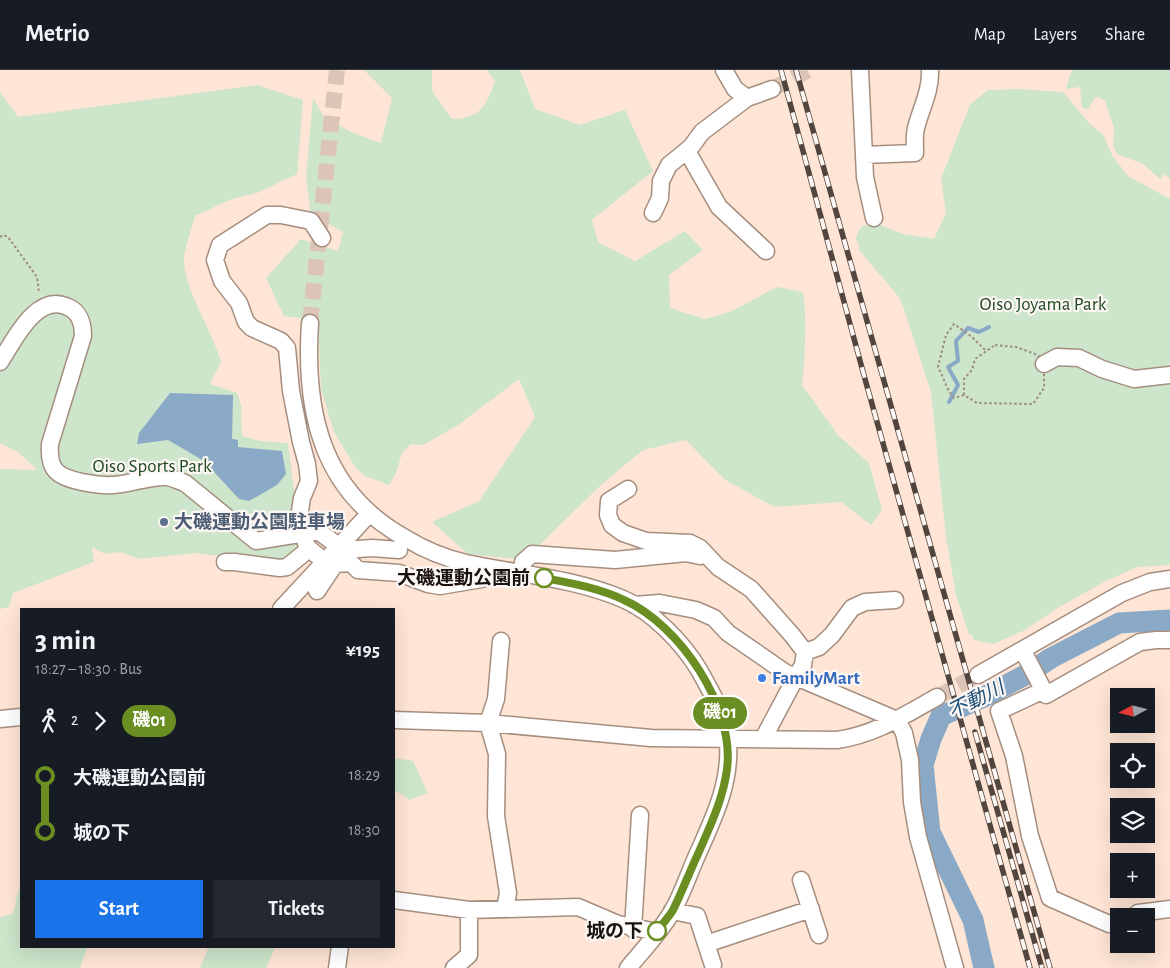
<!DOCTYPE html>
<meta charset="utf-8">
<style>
body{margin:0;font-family:"Alegreya Sans","Noto Sans JP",sans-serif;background:#242831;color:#f1f3f6;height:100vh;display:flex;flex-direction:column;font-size:19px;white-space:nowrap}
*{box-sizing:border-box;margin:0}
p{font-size:16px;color:#9ea1a6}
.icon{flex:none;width:28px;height:28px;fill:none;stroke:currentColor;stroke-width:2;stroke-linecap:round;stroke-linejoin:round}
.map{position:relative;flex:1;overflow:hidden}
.panel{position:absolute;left:20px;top:538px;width:375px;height:340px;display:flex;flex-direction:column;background:#171b24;border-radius:0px;box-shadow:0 5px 20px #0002}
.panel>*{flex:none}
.badge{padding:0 10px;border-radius:16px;font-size:18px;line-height:32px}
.needle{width:32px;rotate:263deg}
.tools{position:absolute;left:1110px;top:618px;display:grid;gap:10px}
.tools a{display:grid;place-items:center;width:45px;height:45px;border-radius:0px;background:#171b24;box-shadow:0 5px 20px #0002;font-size:25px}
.map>.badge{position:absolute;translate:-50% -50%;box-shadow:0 0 0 2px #fff}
.legs{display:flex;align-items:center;gap:8px;height:55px;padding:0 15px;font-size:16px}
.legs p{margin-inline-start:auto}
.overview{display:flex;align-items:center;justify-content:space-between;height:85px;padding:0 15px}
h1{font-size:28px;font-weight:600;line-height:38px}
.action{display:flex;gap:10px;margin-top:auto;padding:10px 15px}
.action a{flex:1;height:58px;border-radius:0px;background:#1a73e8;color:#fff;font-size:20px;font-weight:600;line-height:58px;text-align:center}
.action a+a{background:#242831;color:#f1f3f6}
ul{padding:0 15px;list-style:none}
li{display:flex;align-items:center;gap:18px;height:55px;font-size:19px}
li i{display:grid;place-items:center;width:8px;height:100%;margin:0 6px;background:currentColor}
li i::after{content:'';width:12px;height:12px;margin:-6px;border:4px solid;border-radius:50%;background:#171b24}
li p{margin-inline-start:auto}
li:first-child i{background:linear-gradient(#0000 50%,currentColor 0)}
li:last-child i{background:linear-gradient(currentColor 50%,#0000 0)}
header{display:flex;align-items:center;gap:30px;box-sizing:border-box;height:70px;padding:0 25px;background:#171b24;border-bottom:1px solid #363941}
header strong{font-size:24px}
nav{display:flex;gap:28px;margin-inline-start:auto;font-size:18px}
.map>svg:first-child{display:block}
.green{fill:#cde5cb}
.water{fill:#89a9c7}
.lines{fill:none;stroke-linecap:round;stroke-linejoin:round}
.stream{stroke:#89a9c7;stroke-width:4}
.river{stroke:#89a9c7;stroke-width:21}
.minor-tunnel{stroke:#dcc5b7;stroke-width:16;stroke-dasharray:16 8;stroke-linecap:butt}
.minor-casing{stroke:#a58e7f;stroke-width:19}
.path{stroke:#9d8b80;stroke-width:2;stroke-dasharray:2.5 2.5;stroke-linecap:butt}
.minor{stroke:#fff;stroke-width:16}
.rail-casing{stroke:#51453d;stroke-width:5.5}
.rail{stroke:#fcf7f4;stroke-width:4;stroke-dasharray:11;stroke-linecap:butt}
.line-1-casing{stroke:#fff;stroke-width:11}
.line-1{stroke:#6b8e23;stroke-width:8}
.service-dot{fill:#5c6f8a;stroke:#fcf7f4;stroke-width:2}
.stop-1-dot{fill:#fff;stroke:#6b8e23;stroke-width:2.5}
.shop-dot{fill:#3f7fe0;stroke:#fcf7f4;stroke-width:2}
.labels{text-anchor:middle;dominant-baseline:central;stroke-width:4.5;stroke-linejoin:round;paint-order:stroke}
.park-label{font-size:19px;fill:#1d491e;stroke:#fcf7f4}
.service-label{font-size:19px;font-weight:bold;fill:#4e5e75;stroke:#fcf7f4;text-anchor:start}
.stop-label{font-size:19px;font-weight:bold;fill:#1a120d;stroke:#fcf7f4;text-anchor:end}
.shop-label{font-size:19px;font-weight:bold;fill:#366cbe;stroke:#fcf7f4;text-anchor:start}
.water-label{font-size:20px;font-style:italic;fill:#21527a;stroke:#fcf7f4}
</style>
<header>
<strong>Metrio</strong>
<nav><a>Map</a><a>Layers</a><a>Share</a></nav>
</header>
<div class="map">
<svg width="1170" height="898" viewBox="0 0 1170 898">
<rect width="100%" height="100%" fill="#fee5d5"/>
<path class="green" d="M 364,0 L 432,0 L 432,21 L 452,49 C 481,48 485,37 495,12 L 487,0 L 520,0 L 535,39 L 580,55 L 625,40 L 653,101 L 592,150 L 598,172 L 635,191 L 685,161 L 703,180 L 669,205 L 670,238 L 705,249 L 730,242 L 777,217 L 803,222 C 807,253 805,284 802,315 L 838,365 L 869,393 L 882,440 L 871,455 L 841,432 L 774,437 L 724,409 L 686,370 L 643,380 L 602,414 L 524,490 L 468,484 L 432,452 L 479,431 L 535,347 L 519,309 L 458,355 L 423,375 L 411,374 L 402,383 L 396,403 L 389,415 L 365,406 L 355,397 L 334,362 L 321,319 L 318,251 L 284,246 L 266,208 L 301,169 L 338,181 L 343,162 L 311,144 L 306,107 L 313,28 L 324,47 L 353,63 L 381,73 L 392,28 Z
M 1073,0 L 1170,0 L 1170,109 L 1165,104 L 1160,109 L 1143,94 L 1117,84 L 1113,76 L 1114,58 L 1105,31 L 1099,27 L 1095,28 L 1088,39 L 1082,38 L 1080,17 L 1066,19 L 1070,4 Z
M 258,15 L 303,30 L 297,104 L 257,123 L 232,129 L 195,146 C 192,159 185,176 184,188 C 184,221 212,259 221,292 L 210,314 L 237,323 L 241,335 L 242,366 L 260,371 L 288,373 L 301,474 L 287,495 L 195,483 L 140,489 L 119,482 L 105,484 L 92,477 L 94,492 L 13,523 L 9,537 L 0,539 L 0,399 L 37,400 L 18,382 L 0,373 L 0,22 L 18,47 Z
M 1018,19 L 1063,22 L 1089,53 L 1104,66 L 1112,85 L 1128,106 L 1170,129 L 1170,495 L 1137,497 L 1104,512 L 1061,536 L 1025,560 L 994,574 L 974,570 L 973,566 L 969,564 L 956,525 L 946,468 L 931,322 L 902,233 L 898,226 L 859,180 L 859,174 L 856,169 L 858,162 L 862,156 L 877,154 L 904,164 L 934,169 L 946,143 L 941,109 L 969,37 L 971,34 L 988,20 Z
M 394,688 L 413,691 L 428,723 L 410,730 L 394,720 Z
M 21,809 L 21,876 L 88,876 L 80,898 L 0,898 L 0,847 L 13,844 Z
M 209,876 L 276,876 L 266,898 L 200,898 Z"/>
<path class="water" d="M 170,323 L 233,325 L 232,369 L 238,370 L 238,377 L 282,381 L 286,404 L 277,415 L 249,431 L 239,429 L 204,391 L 168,370 L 137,374 L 139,363 Z"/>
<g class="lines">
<path class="stream" d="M 949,332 L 958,315 L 948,297 L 958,291 L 956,271 L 968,258 L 979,262 L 989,257"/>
<path class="river" d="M 984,898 L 973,850 L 930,762 L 923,695 L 931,669 L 941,646 L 982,628 L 1027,604 L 1051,588 L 1119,553 L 1170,550"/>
<path class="minor-tunnel" d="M 772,19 L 809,0
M 310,253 L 337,0
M 937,627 L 978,605"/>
<g class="minor-casing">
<path id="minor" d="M 724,0 L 735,19 L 747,28 L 772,19
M 860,0 L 865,107 L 874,148
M 687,81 L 719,137 L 766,181
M 864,85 L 915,83 C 915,75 914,66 916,58 C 921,38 931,21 930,0
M 653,143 L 660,128 L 661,111 L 669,95 L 691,77 L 702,62 L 747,28
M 322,168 L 311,151 L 281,145 L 267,145 L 220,175 L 215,190 L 222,211 L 239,233 L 246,252 L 252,258 L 281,271 L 287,278 L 291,321 L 301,372 L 307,394 L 309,411 L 302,428 L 300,441 L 301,455 L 307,477 L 324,491
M 310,253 C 304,343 322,423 407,469 C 425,480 445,488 466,493 C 518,504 573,508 623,529 C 652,541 683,573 699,600 C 711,621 726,647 728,672 C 731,716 712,751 695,790 C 688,806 682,824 673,840 C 662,860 642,881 628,898
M 0,292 C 14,271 36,222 68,237 C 80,242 83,255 83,266 L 50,374 C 48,401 58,407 82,412 C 93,414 103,416 113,415 C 131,414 149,406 167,407 C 173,408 179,411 185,413 L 256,471 L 318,461 L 344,480 L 372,478 L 399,480
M 1044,294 L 1057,287 L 1079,288 L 1102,299 L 1134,309 L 1170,305
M 628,419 L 609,431 L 608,445 L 612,455 L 623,463 L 646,471 L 690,473 L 700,478 L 718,497 L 751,519 L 792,565 L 805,582 L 803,595 L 796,607 L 786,603 L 728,563 L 714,548 L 696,540 L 660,533 L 634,535
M 225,492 L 234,492 L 280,498 L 287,497 L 309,479
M 522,504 L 523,492 L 532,484 L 615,490 L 686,483 L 700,486
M 317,521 L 335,494 L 351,493 L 358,500 L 399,503 L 428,514 L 440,516 L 482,509 L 495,499
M 281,539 L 369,444
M 501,571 L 496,629 L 488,653 L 497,684 L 496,746 L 508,823 L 505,839
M 1023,581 L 1046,625 L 1140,572 L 1156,570 L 1170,570
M 805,582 L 819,577 L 832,565 L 852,538 L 865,532 L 895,530
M 978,605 L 1122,523 L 1150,512 L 1170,509
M 1044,620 L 999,641 L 1014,686 L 1030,766 L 1050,828 L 1109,854 L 1119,853
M 0,649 L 21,647
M 394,650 L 488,653 L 651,668 L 837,670 C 874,665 905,645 937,627
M 763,669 L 796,607 L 897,650 L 904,663 L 910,690 L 912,732 L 918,767 L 955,898
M 801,810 L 819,865
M 394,830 L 469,840 L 578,837 L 618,854 L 657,862
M 672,841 L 697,846 L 713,895
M 1134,846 L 1138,843 L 1170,839
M 633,859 L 640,745
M 706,874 L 811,839
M 337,898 L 340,876
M 454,898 L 469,885 L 469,840"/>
</g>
<path class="path" d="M 0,167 L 3,165 L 8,167 L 37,207 L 39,223
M 995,275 L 1016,277 L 1038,285 L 1044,294 L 1044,318 L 1033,334 L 977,333 L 964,325 L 964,309 L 972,300 L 975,289 Z
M 964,325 L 954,328 C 946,319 944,308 938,297 L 946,265 L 954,254 L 972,267 L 986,281"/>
<use href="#minor" class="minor"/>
<g class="rail-casing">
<path id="rail" d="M 781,0 L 865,309 L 1030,898
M 796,0 L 1050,898
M 975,662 L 1042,898"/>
</g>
<use href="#rail" class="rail"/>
</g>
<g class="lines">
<g class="line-1-casing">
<path id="line-1" d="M 544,508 C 571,513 599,518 624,530 C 680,555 735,637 727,699 C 723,730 710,756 698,784 C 689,803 682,822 673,840 C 669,847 662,854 657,861"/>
</g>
<use href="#line-1" class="line-1"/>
</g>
<circle class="service-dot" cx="164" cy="452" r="5"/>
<g class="stop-1-dot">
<circle cx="544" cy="508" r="9"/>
<circle cx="657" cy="861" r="9"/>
</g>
<circle class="shop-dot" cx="762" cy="608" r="5"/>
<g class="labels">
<g class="park-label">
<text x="1043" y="234">Oiso Joyama Park</text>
<text x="152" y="396">Oiso Sports Park</text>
</g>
<g class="service-label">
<text x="174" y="452">大磯運動公園駐車場</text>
</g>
<g class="stop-label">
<text x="530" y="508">大磯運動公園前</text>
<text x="643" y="861">城の下</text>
</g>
<g class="shop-label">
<text x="772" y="608">FamilyMart</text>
</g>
<g class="water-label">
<text transform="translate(976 630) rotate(-27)">不動川</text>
</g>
</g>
</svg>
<div class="tools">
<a><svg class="needle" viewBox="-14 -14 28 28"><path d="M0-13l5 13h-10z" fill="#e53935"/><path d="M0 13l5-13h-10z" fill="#9ea1a6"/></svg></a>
<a><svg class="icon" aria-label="locate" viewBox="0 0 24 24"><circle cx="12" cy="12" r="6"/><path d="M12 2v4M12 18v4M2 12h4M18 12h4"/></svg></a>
<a><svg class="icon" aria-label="layers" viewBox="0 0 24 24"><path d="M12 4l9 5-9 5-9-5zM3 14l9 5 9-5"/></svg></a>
<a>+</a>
<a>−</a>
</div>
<b class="badge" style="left:720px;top:643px;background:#6b8e23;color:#fff">磯01</b>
<section class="panel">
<div class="overview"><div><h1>3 min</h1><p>18:27 – 18:30 · Bus</p></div><b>¥195</b></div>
<div class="legs"><svg class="icon" aria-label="walk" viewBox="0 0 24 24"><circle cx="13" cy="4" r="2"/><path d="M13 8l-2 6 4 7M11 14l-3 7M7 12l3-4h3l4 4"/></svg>2<svg class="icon" aria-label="forward" viewBox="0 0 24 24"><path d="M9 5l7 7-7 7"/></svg><b class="badge" style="background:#6b8e23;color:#fff">磯01</b></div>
<ul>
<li><i style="color:#6b8e23"></i><b>大磯運動公園前</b><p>18:29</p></li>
<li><i style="color:#6b8e23"></i><b>城の下</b><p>18:30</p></li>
</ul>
<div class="action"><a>Start</a><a>Tickets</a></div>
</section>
</div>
